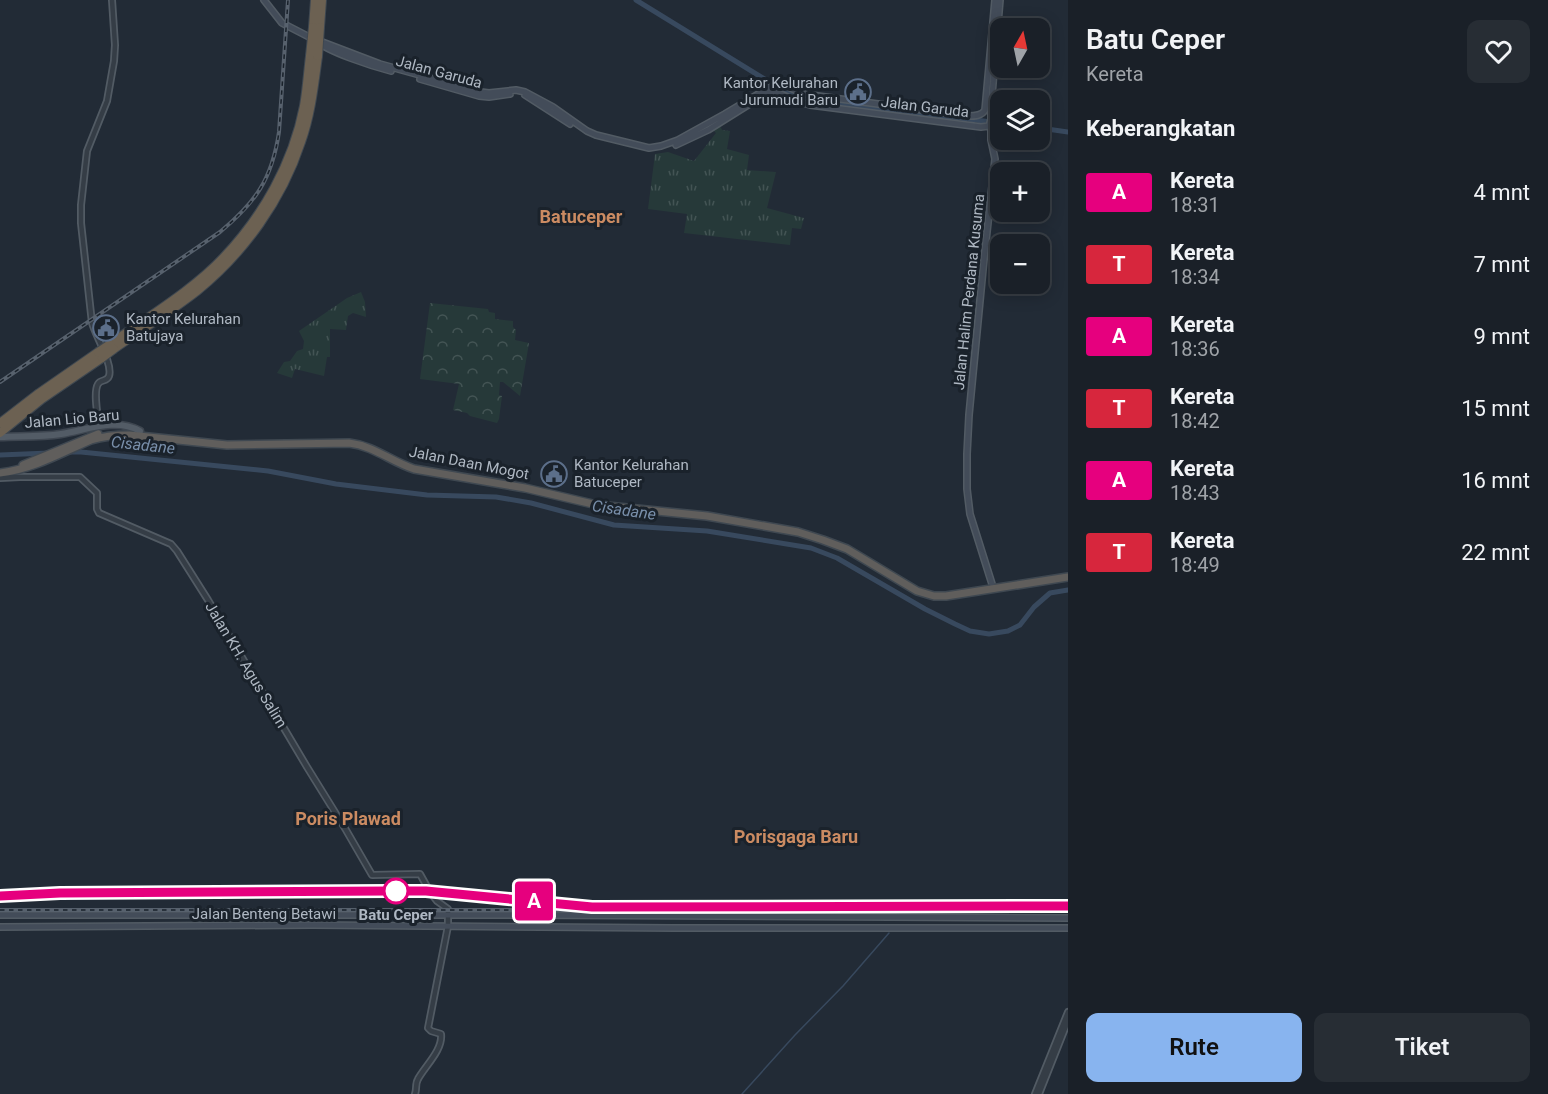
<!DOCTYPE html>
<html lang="id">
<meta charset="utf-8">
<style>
body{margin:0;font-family:Roboto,sans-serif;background:#272d34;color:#f1f3f6;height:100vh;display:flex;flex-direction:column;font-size:22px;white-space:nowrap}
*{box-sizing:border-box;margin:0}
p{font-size:20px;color:#9fa3a8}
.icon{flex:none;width:33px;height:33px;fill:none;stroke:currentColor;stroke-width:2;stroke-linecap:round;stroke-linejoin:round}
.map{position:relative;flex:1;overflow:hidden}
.details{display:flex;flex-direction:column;background:#1a2028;width:480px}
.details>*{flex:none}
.badge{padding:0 12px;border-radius:4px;font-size:21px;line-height:39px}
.needle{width:39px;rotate:9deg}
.controls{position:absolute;left:990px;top:18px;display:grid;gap:12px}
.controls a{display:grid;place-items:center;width:60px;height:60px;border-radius:12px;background:#1a2028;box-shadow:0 3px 15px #0003,0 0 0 2px #383e45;font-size:30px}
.map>.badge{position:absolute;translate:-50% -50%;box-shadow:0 0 0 3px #fff}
h2{padding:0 18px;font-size:22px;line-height:54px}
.round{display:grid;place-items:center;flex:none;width:63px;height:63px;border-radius:12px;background:#272d34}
.summary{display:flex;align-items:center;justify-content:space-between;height:102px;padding:0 18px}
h1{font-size:28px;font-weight:600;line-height:45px}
.button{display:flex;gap:12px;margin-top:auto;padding:12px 18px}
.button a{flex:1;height:69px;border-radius:12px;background:#88b4ef;color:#111;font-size:24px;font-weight:600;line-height:69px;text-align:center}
.button a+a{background:#272d34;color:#f1f3f6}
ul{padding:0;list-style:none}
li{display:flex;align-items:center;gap:18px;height:72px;padding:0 18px}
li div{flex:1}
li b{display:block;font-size:22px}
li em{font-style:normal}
li .badge{min-width:66px;font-weight:700;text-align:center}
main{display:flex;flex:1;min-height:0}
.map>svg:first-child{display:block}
.grass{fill:url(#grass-tufts)}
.forest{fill:url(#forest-crowns)}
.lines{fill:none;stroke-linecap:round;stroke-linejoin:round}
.stream{stroke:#38495e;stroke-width:1.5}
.river{stroke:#38495e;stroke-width:5}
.tertiary-casing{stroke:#525b64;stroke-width:8}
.secondary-casing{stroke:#525b64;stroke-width:8}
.primary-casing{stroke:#3e4650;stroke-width:9}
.trunk-casing{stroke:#3f4851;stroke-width:10}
.motorway-casing{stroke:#3f4851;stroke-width:10}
.tertiary{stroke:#353d46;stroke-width:4.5}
.secondary{stroke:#434c59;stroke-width:5}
.primary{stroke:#535c66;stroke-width:6}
.trunk{stroke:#605e5c;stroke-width:7}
.motorway{stroke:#6c6152;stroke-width:8}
.rail-casing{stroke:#57616d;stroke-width:4}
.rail{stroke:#1a222b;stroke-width:1.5;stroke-dasharray:4.5;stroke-linecap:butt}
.motorway-bridge-casing{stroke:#3f4851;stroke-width:10;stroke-linecap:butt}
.motorway-bridge{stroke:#6c6152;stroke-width:8}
.line-casing{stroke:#fff;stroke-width:14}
.line{stroke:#e6007e;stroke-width:9}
.stop-dot{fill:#fff;stroke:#e6007e;stroke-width:3}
.labels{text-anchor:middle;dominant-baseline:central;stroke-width:6;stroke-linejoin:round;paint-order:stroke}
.street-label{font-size:15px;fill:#afb8c3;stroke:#1a222b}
.poi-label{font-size:15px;fill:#afb8c3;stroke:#1a222b;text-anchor:start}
.stop-label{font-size:15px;font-weight:bold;fill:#afb8c3;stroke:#1a222b}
.water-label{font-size:16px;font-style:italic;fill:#798faa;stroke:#1a222b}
.quarter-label{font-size:18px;font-weight:bold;fill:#cb8b62;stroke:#1a222b}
</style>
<main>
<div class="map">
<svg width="1068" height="1094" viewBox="0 0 1068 1094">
<defs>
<pattern id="grass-tufts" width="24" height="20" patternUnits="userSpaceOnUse" patternTransform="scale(1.5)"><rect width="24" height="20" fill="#263939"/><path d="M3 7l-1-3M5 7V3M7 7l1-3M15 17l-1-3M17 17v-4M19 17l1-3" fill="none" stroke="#435454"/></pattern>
<pattern id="forest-crowns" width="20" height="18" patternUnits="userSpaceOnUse" patternTransform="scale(1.5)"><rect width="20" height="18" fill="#263939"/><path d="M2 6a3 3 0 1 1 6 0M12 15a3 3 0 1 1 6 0" fill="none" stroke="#435454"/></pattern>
</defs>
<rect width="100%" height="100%" fill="#222b36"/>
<path class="grass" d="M 720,126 L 722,130 L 730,131 L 727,149 L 749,155 L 747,170 L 776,172 L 767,208 L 804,218 L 801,229 L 792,228 L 790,245 L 684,233 L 687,214 L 648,209 L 655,154 L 668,152 L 694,161 L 716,133 L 713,130 Z
M 361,292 L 365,302 L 366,317 L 353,313 L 348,316 L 346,330 L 330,329 L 330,357 L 327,357 L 324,376 L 295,369 L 292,378 L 277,373 L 284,362 L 290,361 L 297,351 L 303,349 L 304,341 L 299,331 L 347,298 Z"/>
<path class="forest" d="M 430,303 L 488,309 L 489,312 L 495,313 L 495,319 L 513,321 L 513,327 L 516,330 L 515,340 L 529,343 L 520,396 L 503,382 L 500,382 L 499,395 L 502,396 L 499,419 L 497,423 L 470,416 L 467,413 L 453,410 L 459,384 L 420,379 Z"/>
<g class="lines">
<path class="stream" d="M 742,1094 L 795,1035 L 843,986 L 889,933"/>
<path class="river" d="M 636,0 L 779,88 L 802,99 L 1000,123
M 1040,128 L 1068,132
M 68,452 L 81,452 L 268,471 L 336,484 L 427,495 L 496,497 L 531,503 L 614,525 L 707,531 L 811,548 L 837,558 L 925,609 L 955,624 L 970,631 L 989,634 L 1008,631 L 1020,625 L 1034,607 L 1050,593 L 1068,590
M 0,455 L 49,453"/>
<g class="tertiary-casing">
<path id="tertiary" d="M 99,426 C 98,417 93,392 98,384 C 101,379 107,382 109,376 C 113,364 96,337 92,323 L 81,223 L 81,205 L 87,151 L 107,101 L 114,61 L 115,45 L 112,0
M 0,478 L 20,477 L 80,477 L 97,493 L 97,509 L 99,513 L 171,544 L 177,551 L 208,600 L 307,767 L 346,830 L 372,875 L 420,874 L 430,892 L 437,901 L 448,909 L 448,926 L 428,1028 L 431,1031 L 441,1034 C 443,1050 425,1066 418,1079 C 415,1084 417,1089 415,1094
M 1035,1094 L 1068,1012
M 1039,1094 L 1068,1021"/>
</g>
<g class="secondary-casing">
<path id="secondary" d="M 264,0 L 282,23 L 315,40 C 328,52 372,66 391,71
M 317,40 L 380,64 L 481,92 L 489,93 L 516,90 L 525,92 L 553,107 L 587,131 L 596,135 L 649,148 L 661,146 L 678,140 L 725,114 L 770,87 L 780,83 L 803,94 L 968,116 C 974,116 982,116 985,110 L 995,0
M 420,79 L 479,96 L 489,97 L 510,94
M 525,95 L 570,124
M 676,145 L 708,130 L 764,95 L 774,91 L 796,101 L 810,105 L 981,127 L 989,126 L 991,119
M 992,584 L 970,514 L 967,489 L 967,454 L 969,415 L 984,259 L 995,159 L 991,140 L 991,107 L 1000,0
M 0,915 L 525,915 L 1068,918
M 0,927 L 313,925 L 672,928 L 1068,928"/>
</g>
<g class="primary-casing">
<path id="primary" d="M 0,437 C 20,436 41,437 61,434 C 87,430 115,417 140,431 L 139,436"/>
</g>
<g class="trunk-casing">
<path id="trunk" d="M 23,465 L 98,434
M 0,473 C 33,469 61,453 91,440 C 104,436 116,435 129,435 L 227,445 L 349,443 C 374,446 390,461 414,469 L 525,488 L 597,505 L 707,516 L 798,532 L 823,540 L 847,549 L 917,591 L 934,596 L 946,596 L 1068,577"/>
</g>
<g class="motorway-casing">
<path id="motorway" d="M 313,27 L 315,0
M 320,27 L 322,0
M 110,344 C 146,318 193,290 223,258 C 263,216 293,163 304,106 C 307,89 308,72 310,56
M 114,349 C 141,330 170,312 197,291 C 244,253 282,200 301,142 C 311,114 314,85 318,56
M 0,423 L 39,393 L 98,352
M 0,433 L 42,399 L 102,358"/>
</g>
<use href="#tertiary" class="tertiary"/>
<use href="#secondary" class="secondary"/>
<use href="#primary" class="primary"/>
<use href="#trunk" class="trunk"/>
<use href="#motorway" class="motorway"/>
<g class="rail-casing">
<path id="rail" d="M 0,382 L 220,232 C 256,202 272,179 279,132 L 288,0
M 404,891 L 426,891 L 541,902
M 0,898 L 348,893 L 390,896
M 0,910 L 485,910 L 1068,908"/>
</g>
<use href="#rail" class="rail"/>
<g class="motorway-bridge-casing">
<path id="motorway-bridge" d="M 310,56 L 313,27
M 318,56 L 320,27
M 98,352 L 110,344
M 102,358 L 114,349"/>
</g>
<use href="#motorway-bridge" class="motorway-bridge"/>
</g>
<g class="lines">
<g class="line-casing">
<path id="line" d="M 0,896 L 60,893 L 390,891 L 426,891 L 592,907 L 1068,906"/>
</g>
<use href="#line" class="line"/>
</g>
<defs>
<g id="civic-ring" transform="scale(1.35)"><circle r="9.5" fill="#1a222b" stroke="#5c6f8a" stroke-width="1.5"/><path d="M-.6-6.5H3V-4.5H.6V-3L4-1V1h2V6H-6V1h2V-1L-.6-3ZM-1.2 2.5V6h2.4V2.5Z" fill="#5c6f8a"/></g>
</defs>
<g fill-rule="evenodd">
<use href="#civic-ring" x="858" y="92"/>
<use href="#civic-ring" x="106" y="328"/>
<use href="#civic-ring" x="554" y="474"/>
</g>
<circle class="stop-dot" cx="396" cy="891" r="12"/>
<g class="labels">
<g class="street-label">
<text transform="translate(439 72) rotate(15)">Jalan Garuda</text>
<text transform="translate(925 107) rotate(7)">Jalan Garuda</text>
<text transform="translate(969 292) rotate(-84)">Jalan Halim Perdana Kusuma</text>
<text transform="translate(72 419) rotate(-5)">Jalan Lio Baru</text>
<text transform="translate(469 463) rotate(11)">Jalan Daan Mogot</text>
<text transform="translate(246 665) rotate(59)">Jalan KH. Agus Salim</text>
<text x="264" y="914">Jalan Benteng Betawi</text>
</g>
<g class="poi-label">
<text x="838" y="83" text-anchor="end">Kantor Kelurahan<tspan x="838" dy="17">Jurumudi Baru</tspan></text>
<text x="126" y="319">Kantor Kelurahan<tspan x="126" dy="17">Batujaya</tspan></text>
<text x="574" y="465">Kantor Kelurahan<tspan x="574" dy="17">Batuceper</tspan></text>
</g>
<g class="stop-label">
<text x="396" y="915">Batu Ceper</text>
</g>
<g class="water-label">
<text transform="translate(143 445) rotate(6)">Cisadane</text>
<text transform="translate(624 510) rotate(8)">Cisadane</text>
</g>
<g class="quarter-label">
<text x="581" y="216">Batuceper</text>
<text x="348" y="818">Poris Plawad</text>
<text x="796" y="836">Porisgaga Baru</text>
</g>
</g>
</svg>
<div class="controls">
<a><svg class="needle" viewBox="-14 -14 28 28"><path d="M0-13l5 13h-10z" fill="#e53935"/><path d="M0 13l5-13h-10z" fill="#9fa3a8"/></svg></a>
<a><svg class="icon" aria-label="layers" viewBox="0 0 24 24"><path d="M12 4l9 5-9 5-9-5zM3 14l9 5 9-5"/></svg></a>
<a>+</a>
<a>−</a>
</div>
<b class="badge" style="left:534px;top:901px;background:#e6007e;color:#fff">A</b>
</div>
<section class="details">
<div class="summary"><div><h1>Batu Ceper</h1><p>Kereta</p></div><a class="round"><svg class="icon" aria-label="heart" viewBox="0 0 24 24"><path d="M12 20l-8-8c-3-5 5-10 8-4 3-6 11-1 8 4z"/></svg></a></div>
<h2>Keberangkatan</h2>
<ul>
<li><span class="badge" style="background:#e6007e;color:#fff">A</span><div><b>Kereta</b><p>18:31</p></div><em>4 mnt</em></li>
<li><span class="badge" style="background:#d7263d;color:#fff">T</span><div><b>Kereta</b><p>18:34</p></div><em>7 mnt</em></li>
<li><span class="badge" style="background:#e6007e;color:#fff">A</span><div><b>Kereta</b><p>18:36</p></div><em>9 mnt</em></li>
<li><span class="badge" style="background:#d7263d;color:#fff">T</span><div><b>Kereta</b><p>18:42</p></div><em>15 mnt</em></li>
<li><span class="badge" style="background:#e6007e;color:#fff">A</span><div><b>Kereta</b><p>18:43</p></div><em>16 mnt</em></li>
<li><span class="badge" style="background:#d7263d;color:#fff">T</span><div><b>Kereta</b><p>18:49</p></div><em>22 mnt</em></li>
</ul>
<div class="button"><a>Rute</a><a>Tiket</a></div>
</section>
</main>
